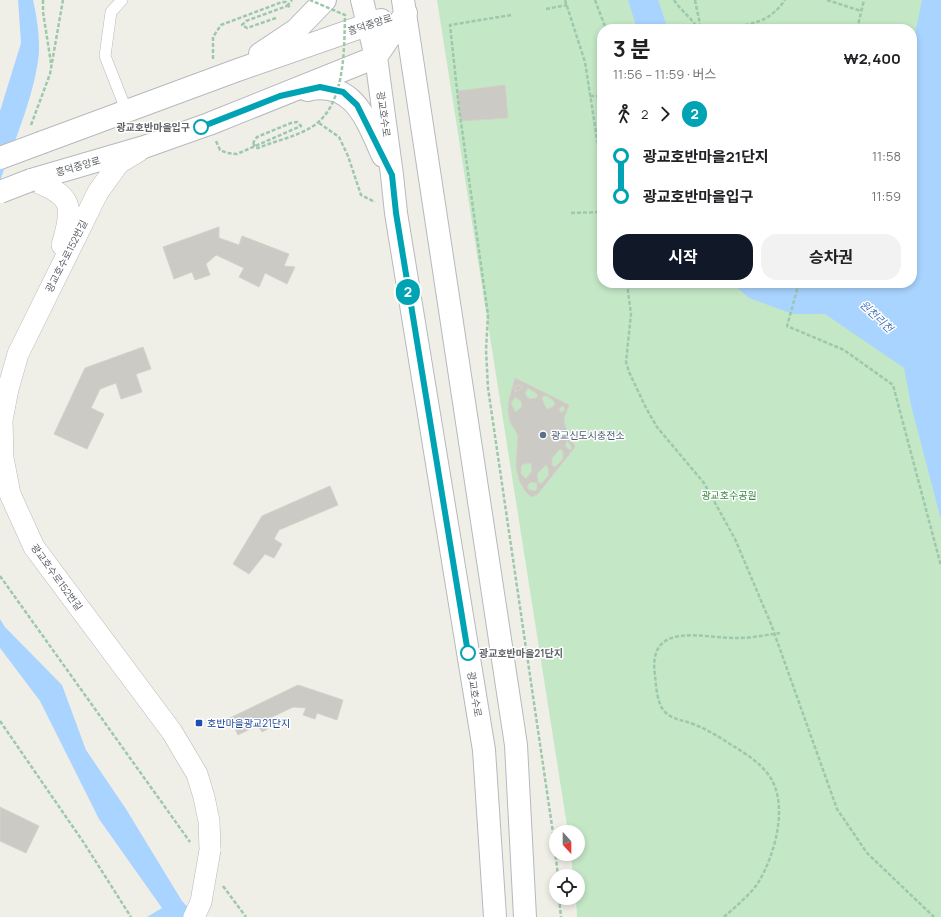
<!DOCTYPE html>
<html lang="ko">
<meta charset="utf-8">
<style>
body{margin:0;font-family:Manrope,"Noto Sans KR",sans-serif;background:#f2f2f2;color:#202124;height:100vh;display:flex;flex-direction:column;font-size:15px;white-space:nowrap}
*{box-sizing:border-box;margin:0}
p{font-size:13px;color:#757577}
.icon{flex:none;width:22px;height:22px;fill:none;stroke:currentColor;stroke-width:2;stroke-linecap:round;stroke-linejoin:round}
.map{position:relative;flex:1;overflow:hidden}
.side{position:absolute;left:597px;top:24px;width:320px;height:264px;display:flex;flex-direction:column;background:#fff;border-radius:16px;box-shadow:0 2px 6px #0003}
.side>*{flex:none}
.badge{padding:0 8px;border-radius:13px;font-size:14px;line-height:26px}
.needle{width:26px;rotate:159deg}
.controls{position:absolute;left:549px;top:825px;display:grid;gap:8px}
.controls a{display:grid;place-items:center;width:36px;height:36px;border-radius:50%;background:#fff;box-shadow:0 2px 6px #0003;font-size:20px}
.map>.badge{position:absolute;translate:-50% -50%;box-shadow:0 0 0 2px #fff}
.legs{display:flex;align-items:center;gap:6px;height:44px;padding:0 16px;font-size:13px}
.legs p{margin-inline-start:auto}
.overview{display:flex;align-items:center;justify-content:space-between;height:68px;padding:0 16px}
h1{font-size:22px;font-weight:700;line-height:30px}
.primary-button{display:flex;gap:8px;margin-top:auto;padding:8px 16px}
.primary-button a{flex:1;height:46px;border-radius:16px;background:#111827;color:#fff;font-size:16px;font-weight:700;line-height:46px;text-align:center}
.primary-button a+a{background:#f2f2f2;color:#202124}
ul{padding:0 16px;list-style:none}
li{display:flex;align-items:center;gap:14px;height:40px;font-size:15px}
li i{display:grid;place-items:center;width:6px;height:100%;margin:0 5px;background:currentColor}
li i::after{content:'';width:10px;height:10px;margin:-5px;border:3px solid;border-radius:50%;background:#fff}
li p{margin-inline-start:auto}
li:first-child i{background:linear-gradient(#0000 50%,currentColor 0)}
li:last-child i{background:linear-gradient(currentColor 50%,#0000 0)}
.map>svg:first-child{display:block}
.green{fill:#c4e7c6;fill-rule:evenodd}
.water{fill:#a9d4ff}
.building{fill:#cccac4;stroke:#d5d1c5;fill-rule:evenodd}
.lines{fill:none;stroke-linecap:round;stroke-linejoin:round}
.lane-casing{stroke:#b7b9bd;stroke-width:12}
.street-casing{stroke:#b7b9bd;stroke-width:22}
.secondary-casing{stroke:#b5b9be;stroke-width:24}
.path{stroke:#9dc8ac;stroke-width:2.5;stroke-dasharray:4 2;stroke-linecap:butt}
.lane{stroke:#fff;stroke-width:11}
.street{stroke:#fff;stroke-width:21}
.secondary{stroke:#fff;stroke-width:22}
.street-bridge-casing{stroke:#b7b9bd;stroke-width:22;stroke-linecap:butt}
.secondary-bridge-casing{stroke:#b5b9be;stroke-width:24;stroke-linecap:butt}
.path-bridge{stroke:#9dc8ac;stroke-width:2.5;stroke-dasharray:4 2;stroke-linecap:butt}
.street-bridge{stroke:#fff;stroke-width:21}
.secondary-bridge{stroke:#fff;stroke-width:22}
.line-1-casing{stroke:#fff;stroke-width:9}
.line-1{stroke:#00a3b4;stroke-width:6}
.stop-1-dot{fill:#fff;stroke:#00a3b4;stroke-width:2}
.service-dot{fill:#5c6f8a;stroke:#fff;stroke-width:1.5}
.transit-dot{fill:#1a4fb4;stroke:#fff;stroke-width:1.5}
.labels{text-anchor:middle;dominant-baseline:central;stroke-width:3;stroke-linejoin:round;paint-order:stroke}
.street-label{font-size:10px;fill:#5e6267;stroke:#fff}
.stop-label{font-size:10px;font-weight:bold;fill:#5e6267;stroke:#fff;text-anchor:end}
.service-label{font-size:10px;fill:#4e5e75;stroke:#fff;text-anchor:start}
.park-label{font-size:10px;fill:#36863f;stroke:#fff}
.transit-label{font-size:10px;fill:#164399;stroke:#fff;text-anchor:start}
.water-label{font-size:11px;font-style:italic;fill:#4678bb;stroke:#fff}
</style>
<div class="map">
<svg width="941" height="917" viewBox="0 0 941 917">
<rect width="100%" height="100%" fill="#f0efe7"/>
<path class="green" d="M 437,0 L 941,0 L 941,917 L 577,917 L 576,898 L 578,898 L 578,876 L 573,876 L 571,854 L 578,854 L 578,832 L 568,832 ZM 602,29 L 912,29 L 912,283 L 602,283 Z"/>
<path class="water" d="M 18,0 L 33,0 C 37,17 41,43 38,61 C 32,101 14,143 0,181 L 0,111 L 21,43 Z
M 628,0 L 658,0 L 668,29 L 637,29 Z
M 922,0 L 941,0 L 941,520 L 911,405 L 904,368 L 825,314 L 793,314 L 749,298 L 732,283 L 912,283 L 912,48 Z
M 0,619 L 5,627 L 62,685 L 86,750 L 126,809 L 182,901 L 197,917 L 147,917 L 162,908 L 99,819 L 40,701 L 0,648 Z"/>
<path class="building" d="M 505,85 L 508,118 L 461,121 L 457,91 Z
M 219,227 L 219,238 L 239,245 L 242,236 L 289,254 L 284,266 L 295,267 L 287,284 L 265,273 L 259,287 L 239,277 L 244,268 L 216,255 L 206,264 L 210,275 L 195,280 L 192,272 L 174,279 L 163,247 Z
M 143,347 L 151,369 L 136,374 L 142,392 L 121,399 L 116,383 L 100,389 L 91,408 L 104,414 L 87,449 L 54,434 L 85,368 Z
M 515,378 L 569,405 L 564,418 L 565,426 L 575,447 L 537,495 L 531,497 L 525,491 L 519,480 L 516,466 L 518,435 L 510,422 L 508,411 L 509,400 ZM 519,385 L 522,386 L 521,389 L 515,392 L 515,386 ZM 528,388 L 536,393 L 538,396 L 536,398 L 530,399 L 527,397 L 525,393 ZM 543,396 L 547,396 L 554,401 L 555,404 L 553,407 L 547,409 L 545,406 L 542,399 ZM 515,397 L 521,401 L 522,405 L 521,408 L 515,412 L 511,403 ZM 563,405 L 565,410 L 561,413 L 559,409 ZM 567,440 L 572,448 L 570,450 L 565,446 ZM 560,449 L 563,451 L 563,459 L 555,467 L 552,465 L 552,458 ZM 531,463 L 532,471 L 526,479 L 521,474 L 521,467 L 523,464 ZM 546,465 L 548,468 L 549,475 L 541,484 L 538,482 L 537,474 ZM 531,482 L 537,483 L 537,489 L 535,491 L 528,489 L 527,486 Z
M 519,385 L 522,386 L 521,389 L 515,392 L 515,386 Z
M 330,486 L 338,505 L 279,530 L 274,539 L 282,544 L 274,558 L 265,554 L 249,574 L 233,564 L 262,516 Z
M 298,685 L 343,700 L 337,720 L 317,713 L 315,719 L 303,715 L 306,708 L 293,707 L 270,718 L 273,726 L 262,732 L 258,725 L 238,735 L 230,718 Z
M 0,807 L 39,826 L 26,853 L 0,841 Z"/>
<g class="lines">
<g class="lane-casing">
<path id="lane" d="M 122,0 L 111,12 L 105,56 L 127,112"/>
</g>
<g class="street-casing">
<path id="street" d="M 139,151 L 119,163 L 98,192 L 18,354 L 8,389 L 2,420 L 3,458 L 10,494 L 34,547 L 172,732 L 197,774 L 204,797 L 209,821 L 210,850
M 31,180 C 71,195 75,203 62,245"/>
</g>
<g class="secondary-casing">
<path id="secondary" d="M 362,0 L 376,57 L 392,175 L 396,213 L 484,750 L 495,917
M 403,0 L 516,745 L 525,917
M 260,54 L 296,30 L 325,0
M 307,90 C 354,79 367,121 383,156
M 43,142 L 235,71 L 381,20
M 31,180 L 144,147 L 209,124 L 376,57 L 406,13"/>
</g>
<path class="path" d="M 43,0 L 43,12 L 51,63
M 565,0 L 585,62 L 602,171
M 595,0 L 606,29
M 674,0 C 681,11 692,18 698,29
M 695,0 L 701,29
M 827,0 L 861,11
M 546,9 L 567,5
M 511,15 L 450,25 L 459,108 L 488,315 L 486,350 L 488,388 L 553,833 L 558,876
M 276,18 L 247,28 L 242,25 L 246,21 L 287,6
M 727,29 C 753,23 769,23 785,0
M 857,29 L 864,0
M 602,35 L 599,36 L 602,46
M 213,59 L 213,37 L 221,25 L 282,2 L 286,2 L 290,8
M 590,96 L 602,96
M 319,123 L 339,137 L 348,156 L 361,195 L 375,202
M 31,125 L 50,74 L 63,0
M 216,141 L 220,150 L 227,153 L 237,154 L 301,126 L 297,122 L 291,123 L 257,137 L 253,143
M 571,213 L 602,212
M 627,283 L 631,314 L 626,362 L 629,372 L 646,408 L 657,427 L 704,483 L 735,539 L 771,624 L 837,809 L 867,853 L 934,917
M 799,283 L 787,326 L 844,350 L 893,385 L 941,566
M 0,576 L 190,842
M 0,721 L 84,843 L 131,917
M 223,886 L 246,917
M 559,898 L 561,917
M 724,917 C 736,906 749,896 758,883 C 775,855 790,803 768,774 C 758,761 743,752 730,744 C 718,736 706,729 693,724 C 683,720 673,720 665,712 C 657,704 656,686 655,675 C 647,619 705,639 738,638 C 752,638 766,635 780,633"/>
<use href="#lane" class="lane"/>
<use href="#street" class="street"/>
<use href="#secondary" class="secondary"/>
<g class="street-bridge-casing">
<path id="street-bridge" d="M 194,917 L 201,902 L 210,850"/>
</g>
<g class="secondary-bridge-casing">
<path id="secondary-bridge" d="M 0,158 L 43,142
M 0,192 L 31,180"/>
</g>
<path class="path-bridge" d="M 287,6 L 292,0
M 253,143 L 256,148 L 258,148 C 275,141 295,137 310,128 C 346,108 344,49 345,15 L 310,0"/>
<use href="#street-bridge" class="street-bridge"/>
<use href="#secondary-bridge" class="secondary-bridge"/>
</g>
<g class="lines">
<g class="line-1-casing">
<path id="line-1" d="M 201,127 L 280,96 L 320,87 L 343,92 L 357,105 L 392,175 L 396,213 L 468,653"/>
</g>
<use href="#line-1" class="line-1"/>
</g>
<g class="stop-1-dot">
<circle cx="201" cy="127" r="7"/>
<circle cx="468" cy="653" r="7"/>
</g>
<circle class="service-dot" cx="543" cy="435" r="4"/>
<rect class="transit-dot" x="195" y="719" width="8" height="8" rx="2"/>
<g class="labels">
<g class="street-label">
<text transform="translate(370 24) rotate(-18)">흥덕중앙로</text>
<text transform="translate(384 114) rotate(82)">광교호수로</text>
<text transform="translate(78 166) rotate(-16)">흥덕중앙로</text>
<text transform="translate(66 256) rotate(-63)">광교호수로152번길</text>
<text transform="translate(57 577) rotate(54)">광교호수로152번길</text>
<text transform="translate(475 694) rotate(81)">광교호수로</text>
</g>
<g class="stop-label">
<text x="190" y="127">광교호반마을입구</text>
<text x="479" y="653" text-anchor="start">광교호반마을21단지</text>
</g>
<g class="service-label">
<text x="551" y="435">광교신도시충전소</text>
</g>
<g class="park-label">
<text x="729" y="495">광교호수공원</text>
</g>
<g class="transit-label">
<text x="207" y="723">호반마을광교21단지</text>
</g>
<g class="water-label">
<text transform="translate(877 316) rotate(43)">원천리천</text>
</g>
</g>
</svg>
<div class="controls">
<a><svg class="needle" viewBox="-14 -14 28 28"><path d="M0-13l5 13h-10z" fill="#e53935"/><path d="M0 13l5-13h-10z" fill="#757577"/></svg></a>
<a><svg class="icon" aria-label="locate" viewBox="0 0 24 24"><circle cx="12" cy="12" r="6"/><path d="M12 2v4M12 18v4M2 12h4M18 12h4"/></svg></a>
</div>
<b class="badge" style="left:408px;top:292px;background:#00a3b4;color:#fff">2</b>
<section class="side">
<div class="overview"><div><h1>3 분</h1><p>11:56 – 11:59 · 버스</p></div><b>₩2,400</b></div>
<div class="legs"><svg class="icon" aria-label="walk" viewBox="0 0 24 24"><circle cx="13" cy="4" r="2"/><path d="M13 8l-2 6 4 7M11 14l-3 7M7 12l3-4h3l4 4"/></svg>2<svg class="icon" aria-label="forward" viewBox="0 0 24 24"><path d="M9 5l7 7-7 7"/></svg><b class="badge" style="background:#00a3b4;color:#fff">2</b></div>
<ul>
<li><i style="color:#00a3b4"></i><b>광교호반마을21단지</b><p>11:58</p></li>
<li><i style="color:#00a3b4"></i><b>광교호반마을입구</b><p>11:59</p></li>
</ul>
<div class="primary-button"><a>시작</a><a>승차권</a></div>
</section>
</div>
